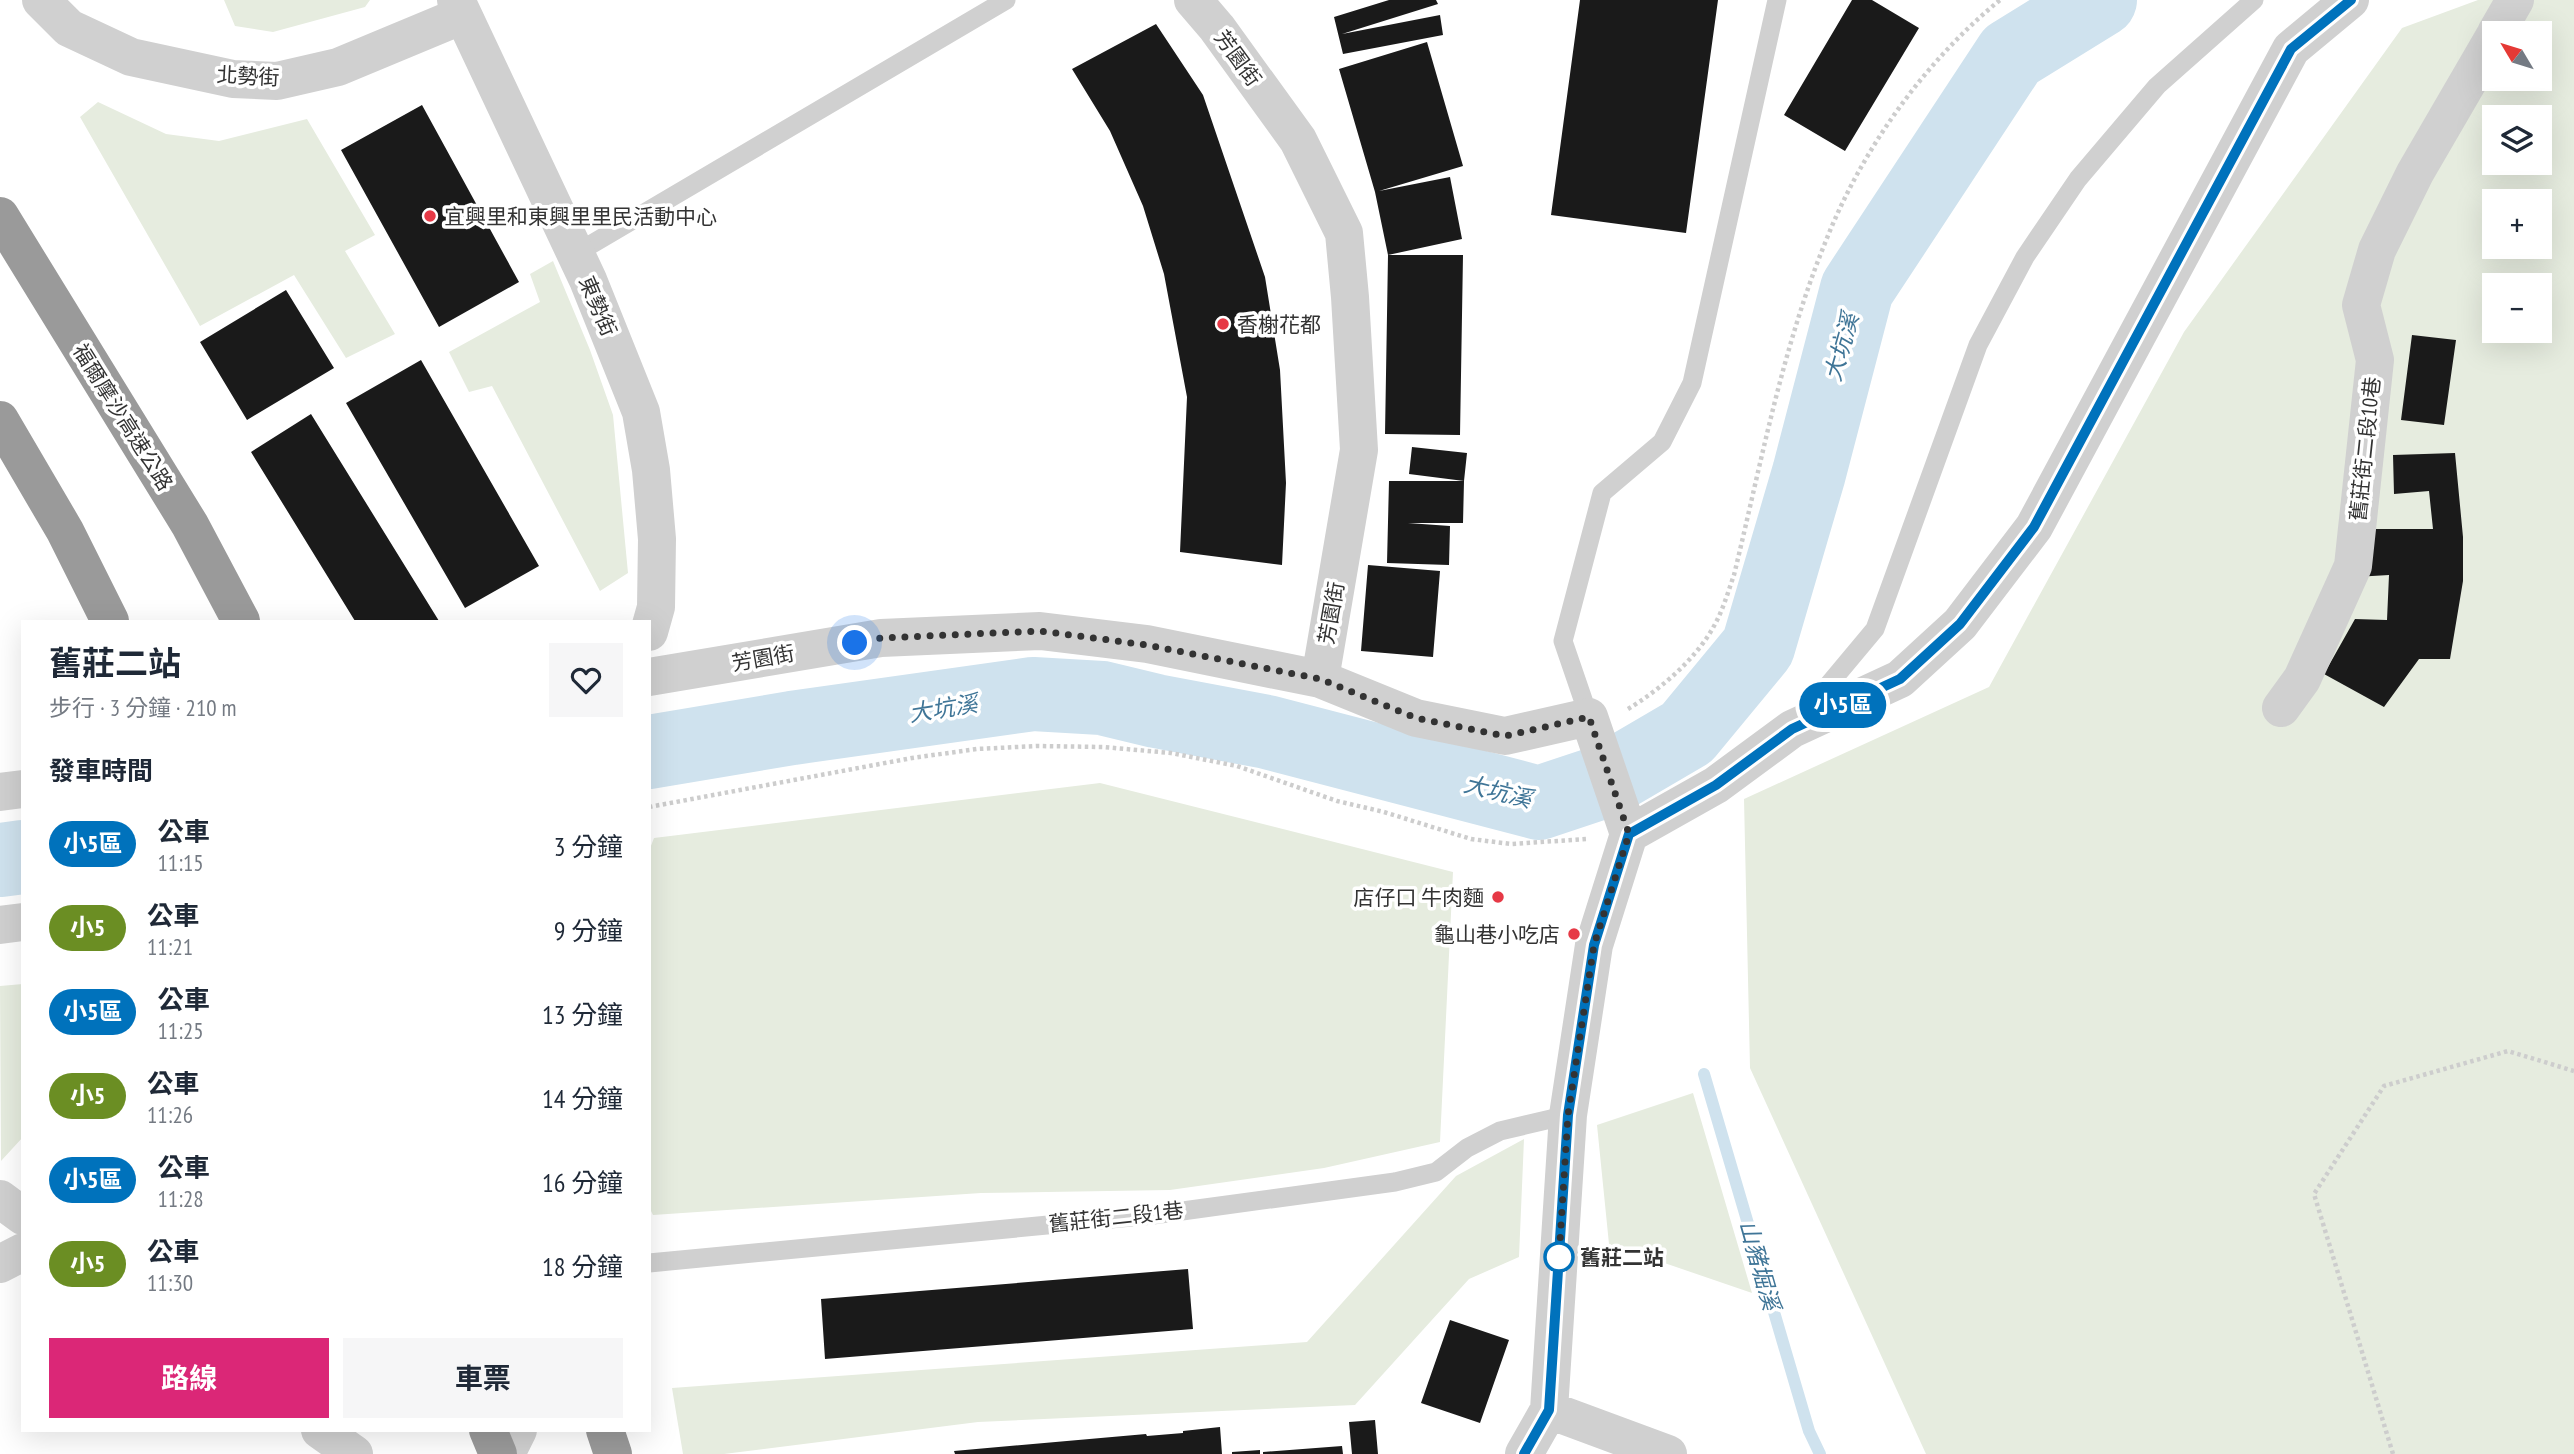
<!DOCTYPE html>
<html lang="zh-TW">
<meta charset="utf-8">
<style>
body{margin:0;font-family:"PT Sans Narrow","Noto Sans TC",sans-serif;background:#f6f6f7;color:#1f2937;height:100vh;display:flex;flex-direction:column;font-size:26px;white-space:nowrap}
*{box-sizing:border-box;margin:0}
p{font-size:23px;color:#747a83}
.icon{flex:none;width:38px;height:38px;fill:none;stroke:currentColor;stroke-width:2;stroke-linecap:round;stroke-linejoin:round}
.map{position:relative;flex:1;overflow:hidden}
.details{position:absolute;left:21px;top:620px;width:630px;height:812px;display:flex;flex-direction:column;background:#fff;border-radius:0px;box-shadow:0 7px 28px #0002}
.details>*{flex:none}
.badge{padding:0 14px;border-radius:23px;font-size:24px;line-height:46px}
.needle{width:46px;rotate:308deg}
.fabs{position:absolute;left:2482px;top:21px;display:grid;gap:14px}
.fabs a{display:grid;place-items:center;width:70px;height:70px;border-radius:0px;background:#fff;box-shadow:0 7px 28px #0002;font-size:35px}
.you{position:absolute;width:35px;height:35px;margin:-18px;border:5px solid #fff;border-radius:50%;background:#1a73e8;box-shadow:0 0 0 10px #1a73e833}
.map>.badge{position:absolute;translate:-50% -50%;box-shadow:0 0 0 4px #fff}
h2{padding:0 28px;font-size:26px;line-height:63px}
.round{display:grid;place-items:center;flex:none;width:74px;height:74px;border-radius:0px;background:#f6f6f7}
.summary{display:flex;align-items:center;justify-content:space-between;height:119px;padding:0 28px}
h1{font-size:33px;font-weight:700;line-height:52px}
.cta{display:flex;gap:14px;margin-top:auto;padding:14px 28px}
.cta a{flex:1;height:80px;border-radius:0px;background:#db2777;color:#fff;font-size:28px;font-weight:700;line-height:80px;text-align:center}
.cta a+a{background:#f6f6f7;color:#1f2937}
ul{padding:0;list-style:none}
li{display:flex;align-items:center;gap:21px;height:84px;padding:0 28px}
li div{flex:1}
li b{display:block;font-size:26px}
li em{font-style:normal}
li .badge{min-width:77px;font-weight:700;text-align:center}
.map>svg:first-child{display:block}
.green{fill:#e6ecdf;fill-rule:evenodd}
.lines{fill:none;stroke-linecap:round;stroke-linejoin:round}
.stream{stroke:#cfe2ee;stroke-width:12}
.river{stroke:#cfe2ee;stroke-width:74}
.building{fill:#1a1a1a}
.path{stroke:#cdcdcd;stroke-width:4.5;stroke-dasharray:3.5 3.5;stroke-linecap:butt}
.service{stroke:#d0d0d0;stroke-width:19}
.minor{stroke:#d0d0d0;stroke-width:38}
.motorway{stroke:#9a9a9a;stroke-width:38}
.line-casing{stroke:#fff;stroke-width:16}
.line{stroke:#0072bc;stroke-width:10}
.walk{stroke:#333;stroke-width:7;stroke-dasharray:0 12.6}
.poi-dot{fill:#e63946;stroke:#fff;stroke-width:2.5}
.stop-dot{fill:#fff;stroke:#0072bc;stroke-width:3.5}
.labels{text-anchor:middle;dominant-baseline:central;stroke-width:7;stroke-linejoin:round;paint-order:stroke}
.street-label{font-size:21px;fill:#333;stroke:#fff}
.poi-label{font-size:21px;fill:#333;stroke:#fff;text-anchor:start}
.stop-label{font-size:21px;font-weight:bold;fill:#333;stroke:#fff;text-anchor:start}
.water-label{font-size:23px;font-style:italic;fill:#3f7597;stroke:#fff}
</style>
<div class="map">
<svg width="2574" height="1454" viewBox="0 0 2574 1454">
<rect width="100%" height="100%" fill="#fff"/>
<path class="green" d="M 224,0 L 370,0 L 365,7 L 273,32 L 235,26 Z
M 2478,0 L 2574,0 L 2574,1454 L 1926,1454 L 1750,1068 L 1744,799 L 1989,687 L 2184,332 L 2402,28 ZM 2494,33 L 2539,33 L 2539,79 L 2494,79 ZM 2494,117 L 2539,117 L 2539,163 L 2494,163 ZM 2494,201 L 2539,201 L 2539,247 L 2494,247 ZM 2494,285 L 2539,285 L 2539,331 L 2494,331 Z
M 98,102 L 166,134 L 219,141 L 307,119 L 375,235 L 345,251 L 395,334 L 346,358 L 294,275 L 200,326 L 80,117 Z
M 553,261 L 590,350 L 613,415 L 628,573 L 600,591 L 492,386 L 469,392 L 449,352 L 540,302 L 530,274 Z
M 1100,783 L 1453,872 L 1440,1142 L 1324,1168 L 1170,1190 L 981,1193 L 653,1215 L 649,1207 L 649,851 L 654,838 Z
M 23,984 L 23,1137 L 1,1161 L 0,986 Z
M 1693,1093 L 1752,1293 L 1609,1244 L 1597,1125 Z
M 1524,1139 L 1519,1257 L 1469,1279 L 1355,1405 L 978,1422 L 724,1454 L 683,1454 L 672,1388 L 1307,1342 L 1456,1176 Z"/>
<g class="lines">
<path class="stream" d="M 1704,1074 L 1809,1431 L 1820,1454"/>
<path class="river" d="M 649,752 L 792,728 L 1033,694 L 1102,698 L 1156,711 L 1267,732 L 1539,803 L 1605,781 L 1687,733 L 1758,647 L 1809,473 L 1857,289 L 2011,55 L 2100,0
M 0,860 L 23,857"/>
</g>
<path class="building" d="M 1389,0 L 1436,0 L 1438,4 L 1342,34 L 1440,15 L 1443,35 L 1343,54 L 1334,17 Z
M 1580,0 L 1718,0 L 1686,233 L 1551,215 Z
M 1852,0 L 1872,0 L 1919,28 L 1845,151 L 1784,115 Z
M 1156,24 L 1203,95 L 1265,277 L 1280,370 L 1286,483 L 1282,565 L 1180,552 L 1187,397 L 1164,274 L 1143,206 L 1110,131 L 1072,69 Z
M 1427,42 L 1463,166 L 1379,191 L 1450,177 L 1462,239 L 1388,255 L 1375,192 L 1339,69 Z
M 422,105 L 519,282 L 439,327 L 341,150 Z
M 1388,255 L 1463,255 L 1460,435 L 1385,434 Z
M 286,290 L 334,368 L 247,420 L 200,342 Z
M 2412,335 L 2456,340 L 2444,425 L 2401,420 Z
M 421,360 L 539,566 L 465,608 L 346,403 Z
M 311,414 L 439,621 L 355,621 L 251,452 Z
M 1412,447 L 1467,453 L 1464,481 L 1463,523 L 1408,523 L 1450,526 L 1449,565 L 1387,563 L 1389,481 L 1464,481 L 1409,474 Z
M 2455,453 L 2463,537 L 2463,581 L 2450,659 L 2419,659 L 2384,707 L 2324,674 L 2355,619 L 2387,620 L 2389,575 L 2355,577 L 2358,529 L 2433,529 L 2429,491 L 2394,494 L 2393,455 Z
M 1368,565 L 1440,571 L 1433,657 L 1361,651 Z
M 1188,1269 L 1193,1329 L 825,1359 L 821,1299 Z
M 1450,1320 L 1509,1340 L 1480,1423 L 1421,1403 Z
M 1375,1420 L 1378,1454 L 1352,1454 L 1349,1422 Z
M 1220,1427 L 1222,1454 L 955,1454 L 954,1451 L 1146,1434 L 1147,1436 L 1183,1433 L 1183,1431 Z
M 1342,1446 L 1343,1454 L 1263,1454 L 1263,1452 Z
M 1260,1450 L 1260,1454 L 1232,1454 L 1232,1452 Z"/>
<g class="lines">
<path class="path" d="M 1628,709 C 1661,689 1696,659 1714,626 C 1723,610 1728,592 1734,575 C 1761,464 1782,349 1825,243 C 1861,151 1923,63 2000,0
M 649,807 L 912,758 L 977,749 L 1037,746 L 1103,747 L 1171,753 L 1237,766 L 1337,801 L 1384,812 L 1471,839 L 1511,844 L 1587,839
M 2393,1454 L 2314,1194 L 2384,1086 L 2508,1051 L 2574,1071"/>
<path class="service" d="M 575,254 L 1006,0
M 1804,714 L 1875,629 L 1978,345 L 2025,257 L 2078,179 L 2157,86 L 2254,0
M 1589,717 L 1563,641 L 1602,493 L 1662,442 L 1692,383 L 1777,0
M 649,1263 L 1153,1215 L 1395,1182 L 1436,1172 L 1467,1148 L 1500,1131 L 1568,1115"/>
<path class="minor" d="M 41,0 L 69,28 L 131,57 L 233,79 L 277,81 L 338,67 L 463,15
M 456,0 L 588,280 L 641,412 L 651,470 L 657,539 L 656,607 L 649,632
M 2496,33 L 2515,0
M 649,677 L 881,638 L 1040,631 L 1147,644 L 1320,679 L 1359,450 L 1350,297 L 1344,233 L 1298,140 L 1217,28 L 1193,0
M 1320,679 L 1416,718 L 1505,736 L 1589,717 L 1629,834
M 2281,708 L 2302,679 L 2353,566 L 2375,360 L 2361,305 L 2377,250 L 2415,173 L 2494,37
M 0,792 L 23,789
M 1629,834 L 1716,785 L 1792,729 L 1900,679 L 1960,624 L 2034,527 L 2291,49 L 2350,0
M 0,925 L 23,922
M 0,1199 L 23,1216
M 0,1264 L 23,1252
M 1549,1410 L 1668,1454
M 320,1430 L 354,1454
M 506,1454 L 518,1430
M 1524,1454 L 1549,1410 L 1568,1115 L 1594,945 L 1629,834"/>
<path class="motorway" d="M 0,216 L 190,525 L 241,621
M 0,420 L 65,531 L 110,621
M 488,1430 L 498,1454
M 605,1430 L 613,1454"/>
</g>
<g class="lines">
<g class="line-casing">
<path id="line" d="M 1524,1454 L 1549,1410 L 1568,1115 L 1594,945 L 1629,834 L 1716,785 L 1792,729 L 1900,679 L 1960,624 L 2034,527 L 2291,49 L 2351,0"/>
</g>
<use href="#line" class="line"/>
<path class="walk" d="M 855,643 L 881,638 L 1040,631 L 1147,645 L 1320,679 L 1416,718 L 1505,736 L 1589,717 L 1629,834 L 1594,945 L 1568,1115 L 1559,1257"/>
</g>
<g class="poi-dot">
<circle cx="430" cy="216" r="7"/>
<circle cx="1223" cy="324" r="7"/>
<circle cx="1498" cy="897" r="7"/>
<circle cx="1574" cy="934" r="7"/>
</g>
<circle class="stop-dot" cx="1559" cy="1257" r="14"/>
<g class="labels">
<g class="street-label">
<text transform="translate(1238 58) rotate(54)">芳園街</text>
<text transform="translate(248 76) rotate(3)">北勢街</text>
<text transform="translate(598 306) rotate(67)">東勢街</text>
<text transform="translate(123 417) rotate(58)">福爾摩沙高速公路</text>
<text transform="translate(2365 449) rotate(-84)">舊莊街二段10巷</text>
<text transform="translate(1331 613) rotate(-80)">芳園街</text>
<text transform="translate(763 658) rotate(-10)">芳園街</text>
<text transform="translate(1116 1217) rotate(-6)">舊莊街二段1巷</text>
</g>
<g class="poi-label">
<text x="444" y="216">宜興里和東興里里民活動中心</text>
<text x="1237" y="324">香榭花都</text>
<text x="1484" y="897" text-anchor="end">店仔口 牛肉麵</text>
<text x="1560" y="934" text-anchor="end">龜山巷小吃店</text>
</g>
<g class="stop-label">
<text x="1580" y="1257">舊莊二站</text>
</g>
<g class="water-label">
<text transform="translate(1841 347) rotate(-74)">大坑溪</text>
<text transform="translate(943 708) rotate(-9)">大坑溪</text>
<text transform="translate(1498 791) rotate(14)">大坑溪</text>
<text transform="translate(1760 1265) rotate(74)">山豬堀溪</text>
</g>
</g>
</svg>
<div class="fabs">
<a><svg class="needle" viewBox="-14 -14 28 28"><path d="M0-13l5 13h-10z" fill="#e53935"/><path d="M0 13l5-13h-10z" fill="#747a83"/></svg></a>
<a><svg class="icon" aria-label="layers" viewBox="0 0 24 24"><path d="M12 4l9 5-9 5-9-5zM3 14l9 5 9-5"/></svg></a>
<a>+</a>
<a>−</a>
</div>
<div class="you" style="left:855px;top:643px"></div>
<b class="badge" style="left:1843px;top:705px;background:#0072bc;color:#fff">小5區</b>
<section class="details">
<div class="summary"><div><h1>舊莊二站</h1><p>步行 · 3 分鐘 · 210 m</p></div><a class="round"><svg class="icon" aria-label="heart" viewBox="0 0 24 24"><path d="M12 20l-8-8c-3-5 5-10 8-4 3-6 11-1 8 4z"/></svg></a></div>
<h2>發車時間</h2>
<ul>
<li><span class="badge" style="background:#0072bc;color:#fff">小5區</span><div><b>公車</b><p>11:15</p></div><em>3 分鐘</em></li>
<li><span class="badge" style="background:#6b8e23;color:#fff">小5</span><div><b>公車</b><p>11:21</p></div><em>9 分鐘</em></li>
<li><span class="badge" style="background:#0072bc;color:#fff">小5區</span><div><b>公車</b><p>11:25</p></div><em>13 分鐘</em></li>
<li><span class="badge" style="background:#6b8e23;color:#fff">小5</span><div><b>公車</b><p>11:26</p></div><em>14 分鐘</em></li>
<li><span class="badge" style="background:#0072bc;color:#fff">小5區</span><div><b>公車</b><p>11:28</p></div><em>16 分鐘</em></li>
<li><span class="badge" style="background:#6b8e23;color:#fff">小5</span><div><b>公車</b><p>11:30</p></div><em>18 分鐘</em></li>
</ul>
<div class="cta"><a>路線</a><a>車票</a></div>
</section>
</div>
